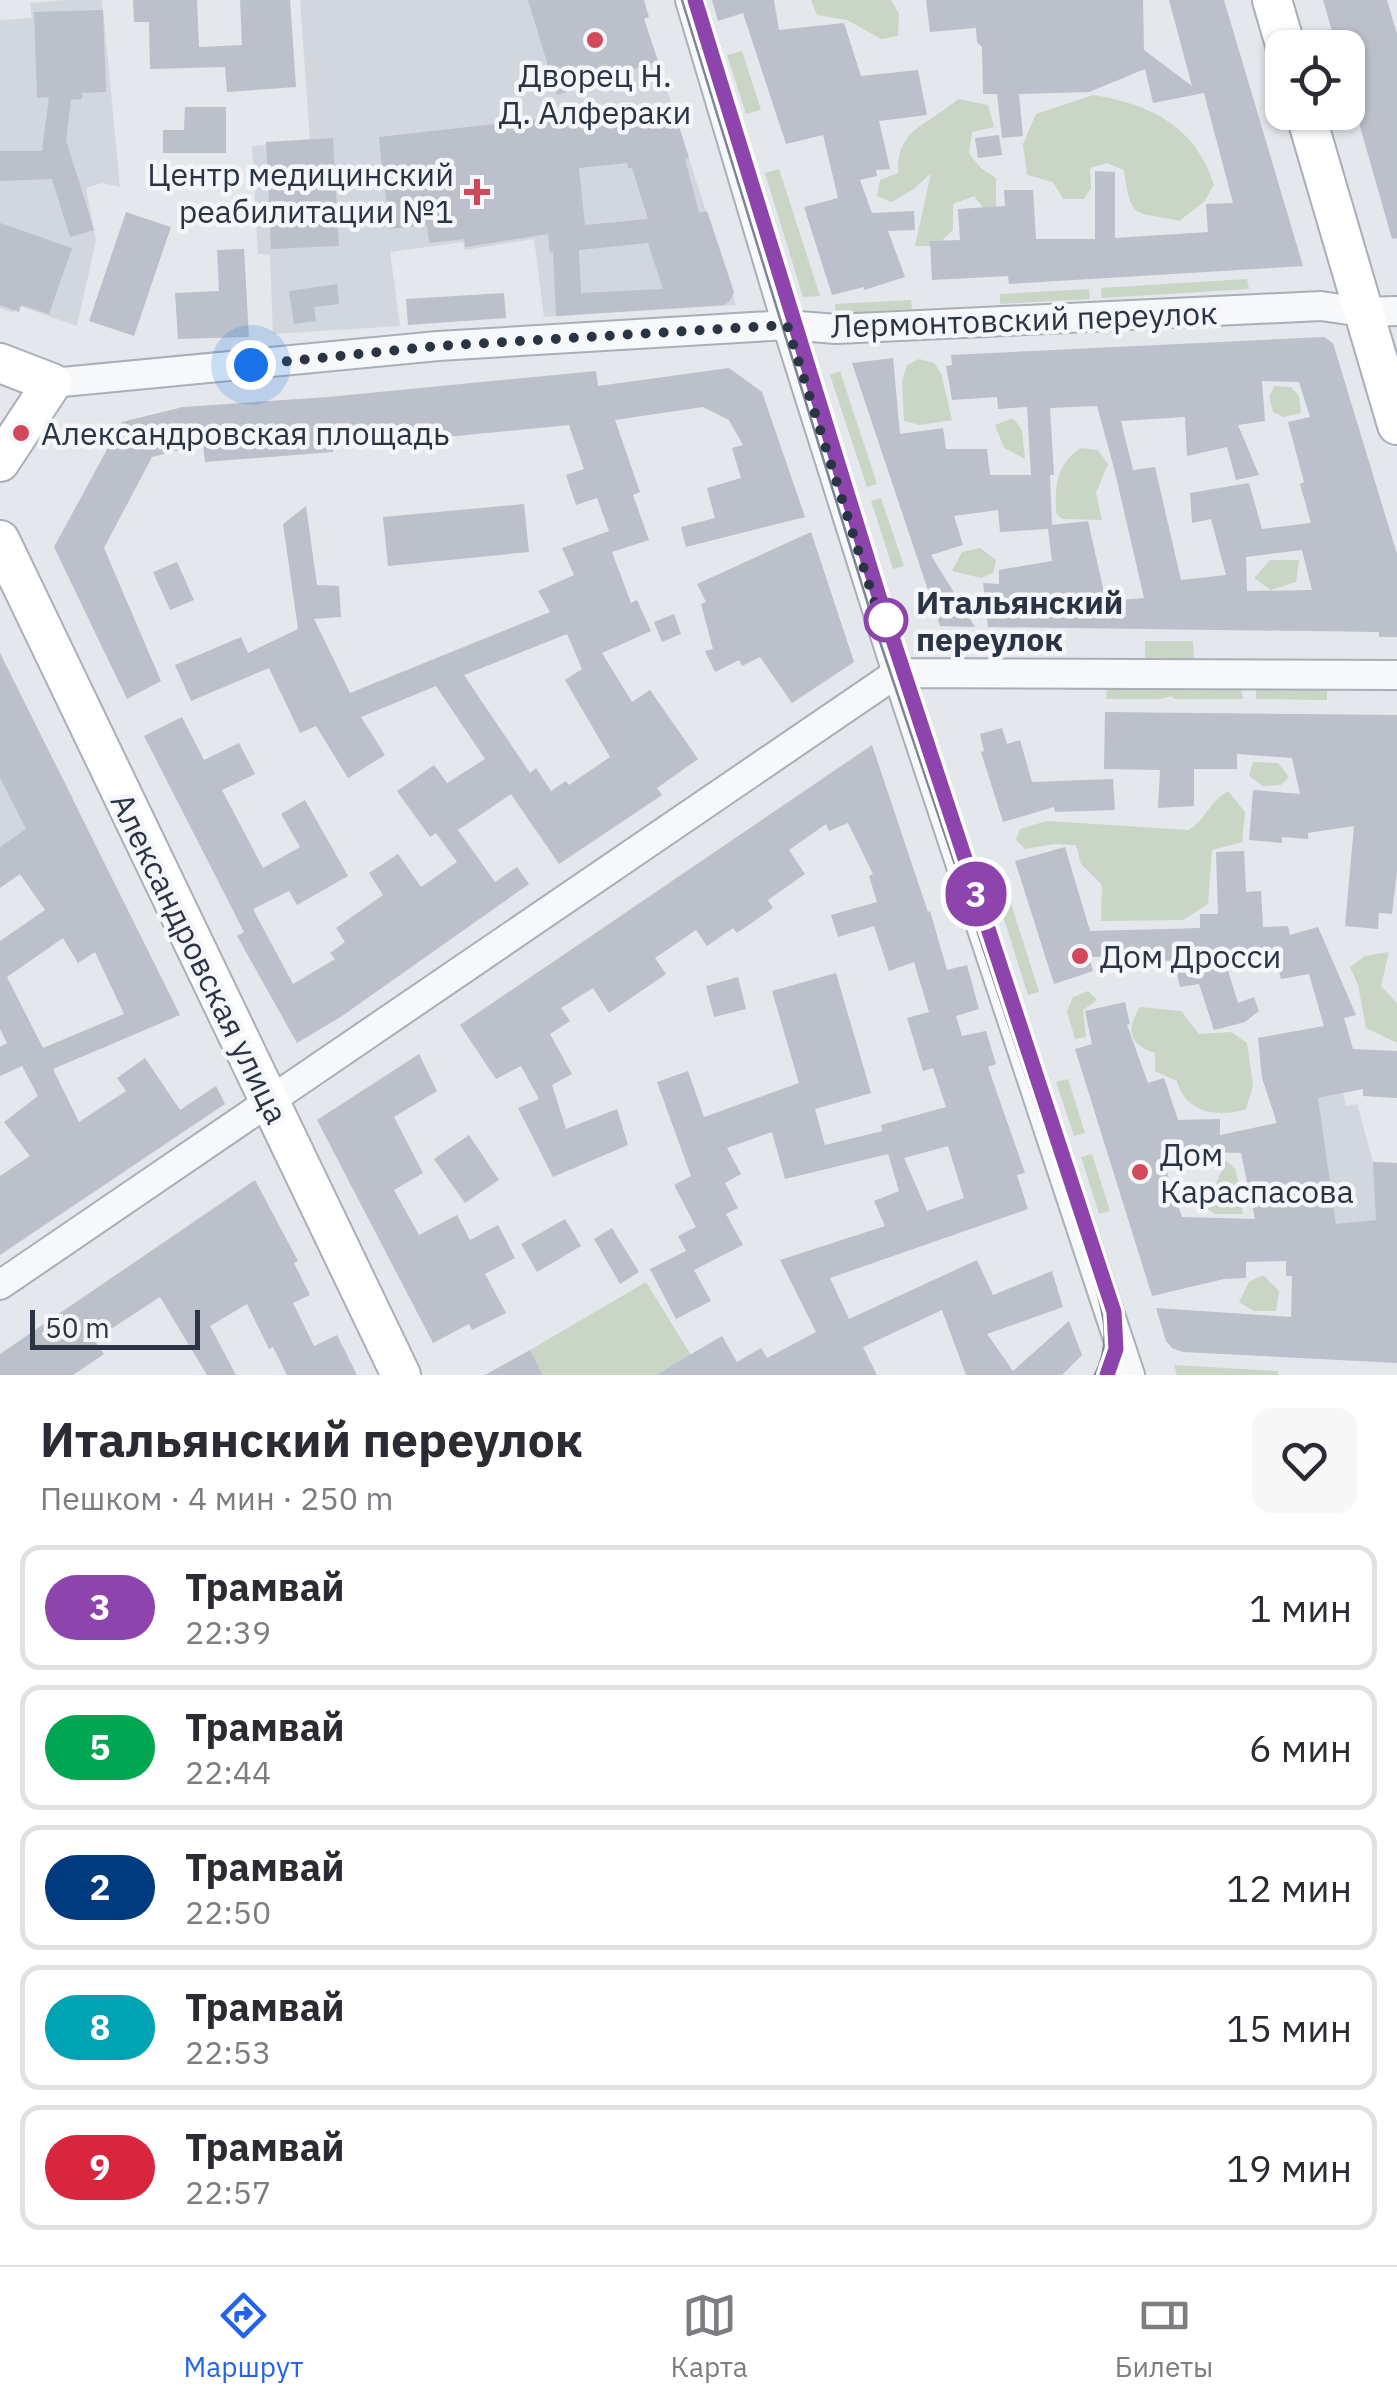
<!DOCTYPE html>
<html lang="ru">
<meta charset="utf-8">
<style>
body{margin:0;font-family:"IBM Plex Sans",sans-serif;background:#f7f7f7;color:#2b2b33;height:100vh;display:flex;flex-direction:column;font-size:38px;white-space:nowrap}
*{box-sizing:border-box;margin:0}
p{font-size:32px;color:#7c7c81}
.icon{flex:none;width:55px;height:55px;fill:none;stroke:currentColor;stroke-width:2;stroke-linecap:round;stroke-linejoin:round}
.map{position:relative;height:1375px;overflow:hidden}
.panel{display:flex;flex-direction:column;background:#fff;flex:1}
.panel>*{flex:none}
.badge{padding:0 20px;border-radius:32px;font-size:35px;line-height:65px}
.controls{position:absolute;left:1265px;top:30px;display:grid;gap:20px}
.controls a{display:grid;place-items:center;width:100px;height:100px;border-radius:20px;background:#fff;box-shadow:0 2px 8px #0004;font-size:50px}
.scale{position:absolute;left:30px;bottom:25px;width:170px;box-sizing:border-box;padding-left:10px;border:5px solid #2b3445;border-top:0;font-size:28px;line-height:35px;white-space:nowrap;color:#2b3445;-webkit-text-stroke:8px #f4f6f9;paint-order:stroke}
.you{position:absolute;width:50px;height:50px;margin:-25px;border:8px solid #fff;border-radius:50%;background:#1a73e8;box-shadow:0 0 0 15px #1a73e833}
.map>.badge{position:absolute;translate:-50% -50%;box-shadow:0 0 0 5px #fff}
.round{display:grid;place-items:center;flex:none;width:105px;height:105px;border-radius:20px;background:#f7f7f7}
.summary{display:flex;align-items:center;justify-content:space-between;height:170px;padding:0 40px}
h1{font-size:48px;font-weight:800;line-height:75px}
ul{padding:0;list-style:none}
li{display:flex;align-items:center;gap:30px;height:125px;margin:0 20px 15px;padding:0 20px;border:5px solid #e1e1e2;border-radius:20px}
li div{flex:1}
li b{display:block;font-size:38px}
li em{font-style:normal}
li .badge{min-width:110px;font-weight:700;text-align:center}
.dock{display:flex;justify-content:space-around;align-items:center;height:140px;border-top:2px solid #e1e1e2;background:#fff;font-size:28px;color:#7c7c81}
.dock a{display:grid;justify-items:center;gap:5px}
.dock .current{color:#2563eb}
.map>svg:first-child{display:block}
.built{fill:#d2d6de}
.green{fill:#c9d6c5}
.building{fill:#bbc0ca;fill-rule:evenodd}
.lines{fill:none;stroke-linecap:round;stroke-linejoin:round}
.street-casing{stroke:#a9aeb7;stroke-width:32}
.secondary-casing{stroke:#a9aeb7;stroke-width:42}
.street{stroke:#f7f8fa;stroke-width:28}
.secondary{stroke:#fff;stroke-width:38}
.tram{stroke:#7d8696;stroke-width:2.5}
.line-casing{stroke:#fff;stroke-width:22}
.line{stroke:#8e44ad;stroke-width:15}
.walk{stroke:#2b3445;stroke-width:10;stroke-dasharray:0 18}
.poi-dot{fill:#d1495b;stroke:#f4f6f9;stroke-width:4}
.stop-dot{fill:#fff;stroke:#8e44ad;stroke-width:5}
.labels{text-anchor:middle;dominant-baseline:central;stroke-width:9;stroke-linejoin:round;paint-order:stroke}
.poi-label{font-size:32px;fill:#2b3445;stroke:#f4f6f9;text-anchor:start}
.street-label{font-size:32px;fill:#2b3445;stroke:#f4f6f9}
.stop-label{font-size:32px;font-weight:bold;fill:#2b3445;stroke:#f4f6f9;text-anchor:start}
</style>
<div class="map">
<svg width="1397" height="1375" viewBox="0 0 1397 1375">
<rect width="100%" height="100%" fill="#e4e7ec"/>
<path class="built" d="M 66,0 L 102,0 L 120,187 L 102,183 L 86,188 L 96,241 L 77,326 L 17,305 L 14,313 L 0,308 L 0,20 L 32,18 L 30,3 Z
M 300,0 L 638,0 L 736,305 L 544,317 L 534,239 L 465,250 L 463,242 L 390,252 L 400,326 L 273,334 L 270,255 L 258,254 L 252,146 L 310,141 Z
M 33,721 L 73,798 L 0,847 L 0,738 Z
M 1343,1093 L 1346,1106 L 1357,1104 L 1373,1162 L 1397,1163 L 1397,1271 L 1320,1268 L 1286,1172 L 1273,1108 Z"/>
<path class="green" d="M 811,0 L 891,0 L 899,14 L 898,36 L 881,39 L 847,20 L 817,15 Z
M 742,51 L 761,110 L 746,114 L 727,55 Z
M 1093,95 C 1151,104 1196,127 1214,185 L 1204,202 L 1179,221 C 1135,210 1131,223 1124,170 L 1107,163 L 1090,168 L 1091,188 L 1084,199 L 1063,199 L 1053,182 L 1027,175 L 1023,144 L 1036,114 Z
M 958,99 L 988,105 L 994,127 L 972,132 L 969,154 L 981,168 L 996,178 L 996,215 L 986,222 L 982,206 L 974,196 L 953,204 L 953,230 L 936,246 L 915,246 L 931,173 L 914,189 L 891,202 L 877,196 L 880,180 L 898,173 C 896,128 929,125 958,99 Z
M 779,169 L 820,296 L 803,297 L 765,173 Z
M 1247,279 L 1249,289 L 1102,298 L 1101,288 Z
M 1089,289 L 1090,299 L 1000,304 L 1000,294 Z
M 911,300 L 912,309 L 836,314 L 835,304 Z
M 919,359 L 934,363 L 941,373 L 952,420 L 920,425 L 904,421 L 902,381 L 907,365 Z
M 840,371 L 877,484 L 867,487 L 830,375 Z
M 1275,386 L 1291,387 L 1299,396 L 1301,413 L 1284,417 L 1273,412 L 1269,396 Z
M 1013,418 L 1022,430 L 1025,459 L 1004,448 L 995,425 Z
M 1081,448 L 1098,450 L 1108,464 L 1096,493 L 1102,520 L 1062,519 L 1056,513 C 1055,485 1056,464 1081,448 Z
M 881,498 L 904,566 L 893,569 L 871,501 Z
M 980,548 L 996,560 L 993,573 L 981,578 L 952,571 L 962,552 Z
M 1270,560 L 1299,560 L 1296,582 L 1271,590 L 1254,578 Z
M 1145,641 L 1193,641 L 1194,659 L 1145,658 Z
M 1107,688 L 1241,689 L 1243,699 L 1174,699 L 1171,696 L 1161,699 L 1106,699 Z
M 1256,689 L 1327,689 L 1327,700 L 1256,699 Z
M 1253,762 L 1278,763 L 1289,777 L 1281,785 L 1263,786 L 1249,776 Z
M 1228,791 L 1245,812 L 1242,842 L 1212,850 L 1208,904 L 1183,920 L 1101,921 L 1102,885 L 1081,864 L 1076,845 L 1054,844 L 1025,849 L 1016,840 L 1020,829 L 1047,821 L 1189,830 C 1208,817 1208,803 1228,791 Z
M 999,866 L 1039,992 L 1028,995 L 988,869 Z
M 1389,952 L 1381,986 L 1397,1003 L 1397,1043 L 1366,1028 L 1358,985 L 1350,967 L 1365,956 Z
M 1088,991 L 1097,1000 L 1083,1010 L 1086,1037 L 1075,1039 L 1067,1011 L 1073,997 Z
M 1140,1007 L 1181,1011 L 1199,1034 L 1231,1032 L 1247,1043 L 1253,1086 L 1246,1109 C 1218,1118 1185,1113 1177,1081 L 1155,1071 L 1155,1053 C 1129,1045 1125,1030 1140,1007 Z
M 1068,1079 L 1085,1133 L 1074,1136 L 1056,1082 Z
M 1092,1154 L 1110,1211 L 1099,1214 L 1081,1157 Z
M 1226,1160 L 1236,1170 L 1243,1214 L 1215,1214 L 1206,1208 Z
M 1263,1275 L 1279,1291 L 1276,1311 L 1254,1311 L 1239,1302 L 1249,1282 Z
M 646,1282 L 691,1355 L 656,1375 L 543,1375 L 530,1350 Z
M 1174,1365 L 1278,1371 L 1278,1375 L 1177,1375 Z"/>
<path class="building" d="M 133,0 L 197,0 L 199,47 L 242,45 L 240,0 L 290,0 L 296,87 L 227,92 L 225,67 L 150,69 L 149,22 L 134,22 Z
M 528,0 L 644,0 L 649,17 L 644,19 L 658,61 L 557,95 Z
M 712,0 L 774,0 L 779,30 L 844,23 L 861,76 L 918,70 L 927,115 L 879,121 L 890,169 L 876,170 L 877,176 L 860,180 L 872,213 L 914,211 L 915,230 L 888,231 L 905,277 L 864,290 L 864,287 L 832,295 L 804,207 L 838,198 L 823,135 L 786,144 L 743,13 L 718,21 Z
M 926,0 L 1143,0 L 1144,50 L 1192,86 L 1169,0 L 1224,0 L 1303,266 L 1009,284 L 1008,276 L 932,280 L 930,241 L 960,240 L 958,209 L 1005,206 L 1004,190 L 1033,190 L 1036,239 L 1095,239 L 1095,171 L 1115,172 L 1115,238 L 1208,232 L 1206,204 L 1233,203 L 1204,93 L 1153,103 L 1145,69 L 1089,92 L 1019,94 L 1023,136 L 1002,138 L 997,94 L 983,94 L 982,47 L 977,42 L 976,28 L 930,32 Z
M 1323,0 L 1387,0 L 1397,34 L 1397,238 L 1392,239 L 1348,84 L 1348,48 L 1337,48 Z
M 103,10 L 106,92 L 82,93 L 82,99 L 71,100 L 66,140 L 94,230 L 70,237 L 52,179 L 0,181 L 0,151 L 42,151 L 49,97 L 37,98 L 34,12 Z
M 672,104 L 689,158 L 685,159 L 699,213 L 707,211 L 734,292 L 730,301 L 724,305 L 556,316 L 553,252 L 550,253 L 548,234 L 465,247 L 464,239 L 429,243 L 427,225 L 389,229 L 385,187 L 378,188 L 376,169 L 382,168 L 379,137 ZM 627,163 L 628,168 L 632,168 L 648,219 L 585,225 L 579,168 ZM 648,243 L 663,289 L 581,293 L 579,250 Z
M 185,107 L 226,107 L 226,153 L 163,153 L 163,130 L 184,130 Z
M 999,135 L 1002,155 L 978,158 L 975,138 Z
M 333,138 L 339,246 L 271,249 L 266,142 Z
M 126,212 L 171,227 L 134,336 L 89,321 Z
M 0,223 L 72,248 L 49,314 L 21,305 L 19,312 L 0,305 Z
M 244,249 L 249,337 L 178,339 L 175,293 L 219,291 L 217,250 Z
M 337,284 L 339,304 L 314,307 L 316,321 L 294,324 L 289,291 Z
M 504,293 L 506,318 L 408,325 L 406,299 Z
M 1324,337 L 1333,343 L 1397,554 L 1397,637 L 1379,637 L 1379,632 L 988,627 L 983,583 L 999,584 L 999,570 L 1052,561 L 1048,529 L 1000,532 L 998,510 L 954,516 L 963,545 L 931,555 L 975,627 L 940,626 L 852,363 L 893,358 L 900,434 L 943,428 L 946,449 L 987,449 L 990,475 L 1031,475 L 1027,407 L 998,409 L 997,397 L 952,400 L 946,366 L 952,365 L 951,355 ZM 1262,381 L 1299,382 L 1310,417 L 1288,422 L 1304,482 L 1300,484 L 1311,523 L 1262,529 L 1249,483 L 1190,493 L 1192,523 L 1211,519 L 1226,575 L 1181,580 L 1155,467 L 1133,470 L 1121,421 L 1185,417 L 1187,456 L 1227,447 L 1236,480 L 1259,475 L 1238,425 L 1265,421 ZM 1097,406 L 1115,472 L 1144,598 L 1106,601 L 1088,521 L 1052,525 L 1050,475 L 1054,475 L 1050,408 ZM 1302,550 L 1312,590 L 1247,591 L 1246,557 Z
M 729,368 L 762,392 L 805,517 L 686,547 L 681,527 L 715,518 L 707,488 L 741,478 L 732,448 L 743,445 L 729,420 L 703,407 L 615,420 L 640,492 L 633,495 L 649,540 L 612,552 L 631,603 L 637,600 L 651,631 L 602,653 L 632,702 L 650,690 L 698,759 L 657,788 L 662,795 L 559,864 L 511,794 L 458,830 L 495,882 L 517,867 L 529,884 L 342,1016 L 297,1043 L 237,936 L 244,932 L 144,736 L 182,717 L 204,760 L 239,743 L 255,774 L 222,790 L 263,868 L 300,847 L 281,814 L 305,800 L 348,876 L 297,905 L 289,891 L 253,909 L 293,984 L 335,959 L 330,953 L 345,942 L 336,928 L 383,895 L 369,873 L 398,854 L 421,887 L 457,862 L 436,833 L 430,837 L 397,791 L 434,765 L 447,783 L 485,759 L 436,686 L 361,717 L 385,755 L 348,778 L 316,726 L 300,733 L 269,668 L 191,701 L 175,665 L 241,637 L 248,653 L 298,629 L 283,524 L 306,506 L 317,585 L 339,586 L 341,617 L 314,619 L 350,693 L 550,612 L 538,591 L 574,575 L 562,548 L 609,531 L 597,498 L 576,505 L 566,475 L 584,469 L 569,425 L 333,448 L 333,452 L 205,462 L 203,444 L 152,457 L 104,548 L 161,681 L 127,699 L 54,547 L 122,422 L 183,407 L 328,397 L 596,371 L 598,386 ZM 567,634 L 582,669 L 565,680 L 610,757 L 569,785 L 566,781 L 551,791 L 536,768 L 530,773 L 464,675 Z
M 524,504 L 529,552 L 388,566 L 383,517 Z
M 811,532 L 854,662 L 792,703 L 760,657 L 742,666 L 739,660 L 715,672 L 705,651 L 713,649 L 701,604 L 706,602 L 697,584 Z
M 177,562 L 194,600 L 170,610 L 153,572 Z
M 674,614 L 681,634 L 662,642 L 654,622 Z
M 0,653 L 180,1015 L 53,1069 L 79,1122 L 126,1091 L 117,1078 L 145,1058 L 180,1110 L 216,1086 L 225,1104 L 0,1255 L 0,1176 L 30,1156 L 4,1122 L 38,1096 L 22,1066 L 0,1076 L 0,1047 L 7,1043 L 0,1029 L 0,941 L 45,910 L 20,874 L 0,888 L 0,847 L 26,829 L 0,778 ZM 63,938 L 78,963 L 95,952 L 124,1014 L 43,1048 L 7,977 Z
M 1105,712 L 1397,715 L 1397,871 L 1392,914 L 1379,913 L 1378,929 L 1345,926 L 1354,826 L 1308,833 L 1308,839 L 1282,837 L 1282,843 L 1249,840 L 1253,790 L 1300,794 L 1292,758 L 1237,754 L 1237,769 L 1194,769 L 1194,806 L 1158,808 L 1160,770 L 1104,769 Z
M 1002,728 L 1007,744 L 1020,740 L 1032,782 L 1113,779 L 1115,810 L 1055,812 L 1054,807 L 1003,822 L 981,752 L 984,751 L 980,734 Z
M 872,745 L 928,912 L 930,911 L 947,970 L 967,965 L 979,1009 L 956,1016 L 962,1036 L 986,1031 L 996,1064 L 988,1067 L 1025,1173 L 1017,1175 L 1028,1209 L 830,1278 L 849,1319 L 977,1260 L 993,1295 L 1052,1271 L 1063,1307 L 987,1334 L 1013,1371 L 1069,1321 L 1082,1355 L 1062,1375 L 966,1375 L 942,1310 L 863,1347 L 877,1375 L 656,1375 L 722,1336 L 737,1362 L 761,1348 L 767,1358 L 816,1332 L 780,1260 L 885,1226 L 874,1201 L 899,1191 L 888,1154 L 785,1179 L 772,1132 L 727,1148 L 741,1174 L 725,1183 L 738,1208 L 726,1214 L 743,1245 L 694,1270 L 711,1301 L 676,1319 L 650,1269 L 686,1251 L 678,1236 L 696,1227 L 674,1185 L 691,1176 L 657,1082 L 688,1071 L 704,1117 L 799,1083 L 772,991 L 836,973 L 871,1093 L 815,1109 L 825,1145 L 882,1131 L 881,1125 L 946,1107 L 933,1068 L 923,1071 L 907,1018 L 929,1012 L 914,962 L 889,971 L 874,926 L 838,937 L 831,915 L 877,902 L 869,876 L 873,874 L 848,823 L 829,831 L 826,824 L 789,850 L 805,874 L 768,900 L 773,908 L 737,933 L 733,928 L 707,946 L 696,930 L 655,958 L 666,974 L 609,1013 L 593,988 L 561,1008 L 570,1021 L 550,1034 L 572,1074 L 552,1085 L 566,1129 L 617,1109 L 628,1145 L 553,1177 L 518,1108 L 539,1099 L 521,1066 L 496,1079 L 460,1025 ZM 948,1146 L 964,1198 L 927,1211 L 904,1158 Z
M 1065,847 L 1090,931 L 1200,928 L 1200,914 L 1218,914 L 1216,852 L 1244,851 L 1246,892 L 1261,891 L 1263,927 L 1288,926 L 1290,935 L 1318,927 L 1356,1015 L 1344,1018 L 1353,1049 L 1397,1051 L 1397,1098 L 1363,1096 L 1363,1089 L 1318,1098 L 1336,1224 L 1376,1220 L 1373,1162 L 1397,1163 L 1397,1363 L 1183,1352 L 1172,1348 L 1166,1341 L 1156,1308 L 1291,1317 L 1292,1276 L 1286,1276 L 1286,1261 L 1246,1262 L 1246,1278 L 1224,1279 L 1152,1296 L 1075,1049 L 1092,1044 L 1085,1011 L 1125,1002 L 1130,1024 L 1127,1025 L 1148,1083 L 1164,1078 L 1178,1120 L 1220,1119 L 1220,1135 L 1277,1123 L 1262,1078 L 1258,1038 L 1324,1026 L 1309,974 L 1281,979 L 1273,952 L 1223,955 L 1238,1003 L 1254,997 L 1259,1011 L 1245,1022 L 1214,1030 L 1199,984 L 1180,987 L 1174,961 L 1153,960 L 1152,955 L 1089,957 L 1093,971 L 1054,984 L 1015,861 ZM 1160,1151 L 1241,1153 L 1255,1219 L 1182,1217 Z
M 738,977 L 746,1009 L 714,1017 L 706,986 Z
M 419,1054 L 437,1091 L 394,1117 L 423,1173 L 394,1190 L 419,1235 L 457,1215 L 470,1240 L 498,1225 L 515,1258 L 485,1274 L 506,1313 L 472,1330 L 469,1324 L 433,1343 L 317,1120 Z
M 469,1135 L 499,1180 L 465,1203 L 434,1159 Z
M 255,1180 L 298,1261 L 294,1263 L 310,1295 L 293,1303 L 314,1346 L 337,1335 L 357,1375 L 287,1375 L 273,1347 L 269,1349 L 247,1304 L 210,1326 L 236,1375 L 207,1375 L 160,1297 L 94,1340 L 104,1354 L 73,1375 L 0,1375 L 0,1354 Z
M 565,1219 L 581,1246 L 537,1272 L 521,1244 Z
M 612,1228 L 639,1272 L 620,1284 L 594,1239 Z
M 530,1350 L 543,1375 L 485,1375 Z"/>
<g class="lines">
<g class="street-casing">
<path id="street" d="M 690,0 L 787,325 L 897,673 L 1130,1375
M 52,383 L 438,346 L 787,325 L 836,329 L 1321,306 L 1362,312 L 1397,311
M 0,1285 L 897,673 L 1397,675"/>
</g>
<g class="secondary-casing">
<path id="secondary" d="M 1272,0 L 1286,48
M 1305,112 L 1397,425
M 0,363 L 52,383 L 0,462
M 0,540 L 401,1375"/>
</g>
<use href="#street" class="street"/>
<use href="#secondary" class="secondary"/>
<path class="tram" d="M 682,0 L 874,624 L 1087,1257 C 1098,1298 1116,1335 1095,1375"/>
</g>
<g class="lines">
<g class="line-casing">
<path id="line" d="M 695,0 L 882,606 L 1114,1312 L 1116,1349 L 1107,1375"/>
</g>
<use href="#line" class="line"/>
<path class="walk" d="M 251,365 L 438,346 L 787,325 L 877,610 L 886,620"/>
</g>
<g class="poi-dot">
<circle cx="595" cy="40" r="10"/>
<path d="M472 177h10v10h10v10h-10v10h-10v-10h-10v-10h10z"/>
<circle cx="21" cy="433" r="10"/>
<circle cx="1080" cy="956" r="10"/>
<circle cx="1140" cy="1172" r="10"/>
</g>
<circle class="stop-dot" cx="886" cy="620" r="20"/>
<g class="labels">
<g class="poi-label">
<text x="595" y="75" text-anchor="middle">Дворец Н.<tspan x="595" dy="37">Д. Алфераки</tspan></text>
<text x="454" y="174" text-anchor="end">Центр медицинский<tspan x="454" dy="37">реабилитации №1</tspan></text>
<text x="41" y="433">Александровская площадь</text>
<text x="1100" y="956">Дом Дросси</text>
<text x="1160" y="1154">Дом<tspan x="1160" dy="37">Караспасова</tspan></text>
</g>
<g class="street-label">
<text transform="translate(1024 319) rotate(-2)">Лермонтовский переулок</text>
<text transform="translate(200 958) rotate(64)">Александровская улица</text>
</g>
<g class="stop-label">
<text x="916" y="602">Итальянский<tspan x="916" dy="37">переулок</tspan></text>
</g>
</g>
</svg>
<div class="controls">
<a><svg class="icon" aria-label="locate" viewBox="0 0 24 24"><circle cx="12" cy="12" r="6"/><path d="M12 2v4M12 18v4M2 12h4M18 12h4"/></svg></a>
</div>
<div class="scale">50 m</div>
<div class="you" style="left:251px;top:365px"></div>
<b class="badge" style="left:976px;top:894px;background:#8e44ad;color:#fff">3</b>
</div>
<section class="panel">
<div class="summary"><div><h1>Итальянский переулок</h1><p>Пешком · 4 мин · 250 m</p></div><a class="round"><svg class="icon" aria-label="heart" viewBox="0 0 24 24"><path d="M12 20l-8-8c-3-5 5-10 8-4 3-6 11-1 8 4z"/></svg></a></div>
<ul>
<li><span class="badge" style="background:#8e44ad;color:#fff">3</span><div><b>Трамвай</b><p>22:39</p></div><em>1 мин</em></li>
<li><span class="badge" style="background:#00a651;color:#fff">5</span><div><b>Трамвай</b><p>22:44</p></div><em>6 мин</em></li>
<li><span class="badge" style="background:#003b80;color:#fff">2</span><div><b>Трамвай</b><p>22:50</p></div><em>12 мин</em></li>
<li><span class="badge" style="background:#00a3b4;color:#fff">8</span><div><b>Трамвай</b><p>22:53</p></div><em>15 мин</em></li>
<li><span class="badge" style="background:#d7263d;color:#fff">9</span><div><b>Трамвай</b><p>22:57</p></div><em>19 мин</em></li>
</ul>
</section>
<nav class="dock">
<a class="current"><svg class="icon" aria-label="directions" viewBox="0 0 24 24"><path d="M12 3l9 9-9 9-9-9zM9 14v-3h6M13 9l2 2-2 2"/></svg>Маршрут</a>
<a><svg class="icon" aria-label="map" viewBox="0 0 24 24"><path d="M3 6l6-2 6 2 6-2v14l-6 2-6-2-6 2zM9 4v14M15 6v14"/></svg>Карта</a>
<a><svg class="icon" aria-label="tickets" viewBox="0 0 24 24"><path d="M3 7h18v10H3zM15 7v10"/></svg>Билеты</a>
</nav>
